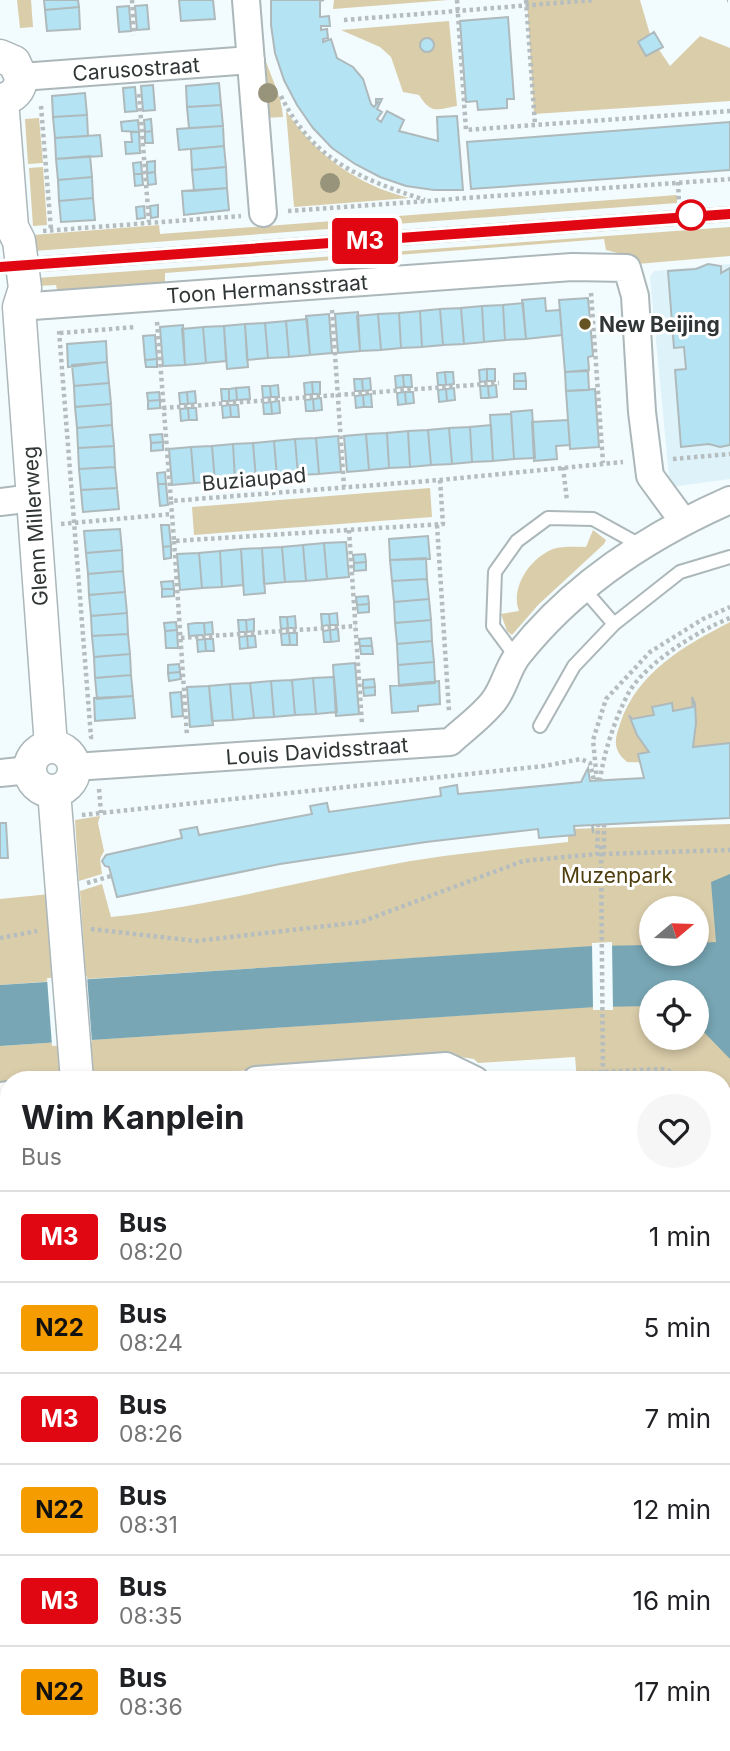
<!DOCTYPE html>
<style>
body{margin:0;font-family:Inter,sans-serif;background:#f6f6f6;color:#202124;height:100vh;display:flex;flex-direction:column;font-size:26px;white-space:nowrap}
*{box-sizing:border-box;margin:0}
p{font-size:23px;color:#757577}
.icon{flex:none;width:38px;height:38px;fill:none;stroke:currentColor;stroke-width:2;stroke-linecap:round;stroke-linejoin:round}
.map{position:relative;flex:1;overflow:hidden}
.sheet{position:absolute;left:0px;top:1071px;width:732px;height:681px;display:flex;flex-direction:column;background:#fff;border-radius:28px 28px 0 0;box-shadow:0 4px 10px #0003}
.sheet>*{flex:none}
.badge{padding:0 14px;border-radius:5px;font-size:24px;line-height:46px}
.needle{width:46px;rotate:71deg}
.buttons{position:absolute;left:639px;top:896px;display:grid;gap:14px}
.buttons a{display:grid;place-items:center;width:70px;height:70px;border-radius:50%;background:#fff;box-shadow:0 4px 10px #0003;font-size:35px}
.map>.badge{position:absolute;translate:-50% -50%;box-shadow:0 0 0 4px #fff}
.round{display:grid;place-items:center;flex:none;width:74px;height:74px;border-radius:37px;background:#f6f6f6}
.summary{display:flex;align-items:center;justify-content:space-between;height:119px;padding:0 21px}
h1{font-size:33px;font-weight:700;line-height:52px}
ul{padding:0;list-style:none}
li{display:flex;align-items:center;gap:21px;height:91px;padding:0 21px;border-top:2px solid #e0e0e0}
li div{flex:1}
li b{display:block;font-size:26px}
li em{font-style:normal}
li .badge{min-width:77px;font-weight:700;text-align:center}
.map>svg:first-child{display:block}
.built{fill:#def2f9}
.green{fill:#dacdaa;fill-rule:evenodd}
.forest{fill:#c4b690}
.water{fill:#78a6b4}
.pier{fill:#f2fbfe}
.building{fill:#b4e4f3;stroke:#aeb9bc;stroke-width:2}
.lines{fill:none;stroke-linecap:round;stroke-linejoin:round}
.service-casing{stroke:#acb7ba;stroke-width:16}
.minor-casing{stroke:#acb7ba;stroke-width:30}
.tertiary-casing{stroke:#acb7ba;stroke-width:35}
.path{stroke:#b5bdbf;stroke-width:4.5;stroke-dasharray:3.5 3.5;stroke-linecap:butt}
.service{stroke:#fff;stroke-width:12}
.minor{stroke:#fff;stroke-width:26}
.tertiary{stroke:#fff;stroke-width:32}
.tree{fill:#98947b}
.line-casing{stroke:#fff;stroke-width:16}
.line{stroke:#e00713;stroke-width:10}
.stop-dot{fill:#fff;stroke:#e00713;stroke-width:3.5}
.poi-dot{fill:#655421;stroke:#fff;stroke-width:2.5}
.labels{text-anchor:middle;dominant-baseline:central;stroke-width:6;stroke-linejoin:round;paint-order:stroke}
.street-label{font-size:21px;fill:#303536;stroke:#fff}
.poi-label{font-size:21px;font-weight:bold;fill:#303536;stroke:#fff;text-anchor:start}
.park-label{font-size:21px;fill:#4f3f0f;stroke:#fff}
</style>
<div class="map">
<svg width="730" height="1751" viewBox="0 0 730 1751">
<rect width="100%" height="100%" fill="#f2fbfe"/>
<path class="built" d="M 730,264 L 730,479 L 670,487 L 650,277 L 654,271 Z"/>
<path class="green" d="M 17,0 L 31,0 L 33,27 L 20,28 Z
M 334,0 L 448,0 L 333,9 Z
M 527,0 L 640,0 L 651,38 L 670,66 L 700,36 L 730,48 L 730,101 L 534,114 Z
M 449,21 L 457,106 C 436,110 431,114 419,95 L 403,92 L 391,57 L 380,47 L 341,30 Z
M 263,51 C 268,73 282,94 283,117 L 264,118 Z
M 286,111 C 316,155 357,185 409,198 L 294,207 Z
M 39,118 L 43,163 L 28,164 L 25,119 Z
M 43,167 L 47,225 L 33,226 L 29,168 Z
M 677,195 L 677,203 L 34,251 L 33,235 L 159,225 L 160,234 Z
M 730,227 L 730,256 L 637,264 L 622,254 L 606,250 L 604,239 L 165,273 L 165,283 L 57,290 L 56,285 L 37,286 L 37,278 Z
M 430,488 L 432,517 L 194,535 L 192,507 Z
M 593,530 L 606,540 L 604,544 L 538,605 L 512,635 L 507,631 L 501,614 L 519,611 C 510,588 530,558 553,549 C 563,546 575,547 586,547 Z
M 730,622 L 730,765 L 627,762 C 613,750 614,741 620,724 C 637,672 684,646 730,622 Z
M 100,816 L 98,823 L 104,851 L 100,859 L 102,874 L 79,881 L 75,820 Z
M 730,824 L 730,1751 L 584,1751 L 584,1743 L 723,1743 L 723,1080 L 577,1080 L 575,1057 L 478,1063 L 474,1059 L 454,1056 L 120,1079 L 119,1072 L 100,1074 L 93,1070 L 89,1040 L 574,1008 L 572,948 L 86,979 L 80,891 L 102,884 L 111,917 C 202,907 289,884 378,867 C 441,854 505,849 568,842 L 568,829 ZM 651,908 L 696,908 L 696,954 L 651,954 ZM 651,992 L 696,992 L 696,1038 L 651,1038 Z
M 50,894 L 56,981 L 0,985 L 0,899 Z
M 60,1042 L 62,1079 L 9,1080 L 9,1084 L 0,1084 L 0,1046 Z"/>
<path class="forest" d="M 0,1473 L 9,1473 L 9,1525 L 0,1526 Z
M 616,1743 L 693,1743 L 690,1751 L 616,1751 Z"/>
<path class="water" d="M 730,874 L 730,1059 L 697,1025 L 696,992 L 651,992 L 651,1006 L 595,1007 L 0,1046 L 0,985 L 593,946 L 651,945 L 651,954 L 696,954 L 697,943 L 716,942 L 711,882 Z"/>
<path class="pier" d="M 612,942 L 613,1010 L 593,1010 L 592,943 Z
M 87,976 L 92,1043 L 52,1046 L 47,978 Z"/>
<path class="building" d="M 44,0 L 78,0 L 79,7 L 45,10 Z
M 179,0 L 213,0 L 215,19 L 181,21 Z
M 271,0 L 324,0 L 320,1 L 320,17 L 329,16 L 330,26 L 321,26 L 321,30 L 327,29 L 328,38 L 323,39 L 323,42 L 331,39 L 337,58 L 353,67 L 363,79 L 371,104 L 374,107 L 379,101 L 376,103 L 376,99 L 382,99 L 377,109 L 382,112 L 377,119 L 381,122 L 387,111 L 404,120 L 399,131 L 438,141 L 437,117 L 457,116 L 463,190 L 434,190 L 406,186 L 380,177 L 355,164 L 332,148 L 313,128 L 297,105 L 284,80 L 275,53 L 271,25 Z
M 147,5 L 149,29 L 137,30 L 135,6 Z
M 129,6 L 131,31 L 119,32 L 117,7 Z
M 79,7 L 80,29 L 47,31 L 45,10 Z
M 508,17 L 514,99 L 507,99 L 507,108 L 478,110 L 477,101 L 466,102 L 460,21 Z
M 654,32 L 663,47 L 646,56 L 638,42 Z
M420 45a7 7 0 1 1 14 0a7 7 0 1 1-14 0Z
M 219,83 L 221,105 L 187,107 L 186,86 Z
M 153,85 L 155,110 L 143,111 L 141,86 Z
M 135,87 L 137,111 L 125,112 L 123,88 Z
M 85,93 L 87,115 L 53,117 L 52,96 Z
M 221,105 L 223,126 L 189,128 L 187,107 Z
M 87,115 L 88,136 L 55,138 L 53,117 Z
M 151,119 L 152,131 L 145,132 L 144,120 Z
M 138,120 L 139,132 L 122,131 L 121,122 Z
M 730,122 L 730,170 L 471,189 L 467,142 Z
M 223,126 L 224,146 L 179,150 L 177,129 Z
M 152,131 L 153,143 L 145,143 L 145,132 Z
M 131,132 L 139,132 L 140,153 L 126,154 L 125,142 L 132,142 Z
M 100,135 L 102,156 L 56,159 L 55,138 Z
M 224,146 L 226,167 L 192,170 L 191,149 Z
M 90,156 L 92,177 L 58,180 L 56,159 Z
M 155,161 L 155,172 L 147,173 L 147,162 Z
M 141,162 L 142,174 L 134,174 L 133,163 Z
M 226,167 L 227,188 L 194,191 L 192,170 Z
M 155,172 L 156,184 L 148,185 L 147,173 Z
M 134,174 L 142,174 L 143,185 L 135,186 Z
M 92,177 L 93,198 L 59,201 L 58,180 Z
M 227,188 L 229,210 L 184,215 L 182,191 Z
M 93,198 L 95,220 L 61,222 L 59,201 Z
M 158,205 L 158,217 L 151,218 L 150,206 Z
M 144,206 L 145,218 L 137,219 L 136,207 Z
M 708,264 L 721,266 L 721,273 L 730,268 L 730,445 L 720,447 L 709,444 L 681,447 L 675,370 L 686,369 L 684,347 L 674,348 L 668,271 L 696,269 Z
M 545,298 L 546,311 L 560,310 L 562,335 L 526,339 L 522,300 Z
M 588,298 L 593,356 L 588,357 L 589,370 L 565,372 L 559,300 Z
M 523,303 L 526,339 L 505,340 L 503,305 Z
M 503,305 L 505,340 L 484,342 L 482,306 Z
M 482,306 L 484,342 L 464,344 L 461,308 Z
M 461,308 L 464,344 L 443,345 L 440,309 Z
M 440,309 L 443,345 L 422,347 L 420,311 Z
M 420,311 L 422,347 L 401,348 L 399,313 Z
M 358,312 L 360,351 L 338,353 L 335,314 Z
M 399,313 L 401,348 L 381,350 L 378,314 Z
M 329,314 L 332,353 L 310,355 L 306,316 Z
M 378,314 L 381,350 L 360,351 L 357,316 Z
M 307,319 L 310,355 L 289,357 L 286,321 Z
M 286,321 L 289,357 L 268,358 L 265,323 Z
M 265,323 L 268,358 L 247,360 L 245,324 Z
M 245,324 L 248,367 L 227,369 L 224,326 Z
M 183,325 L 185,365 L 163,366 L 160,327 Z
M 224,326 L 226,361 L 206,363 L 203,327 Z
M 203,327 L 206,363 L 185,365 L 182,329 Z
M 155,335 L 157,359 L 145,360 L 143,336 Z
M 106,341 L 107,362 L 68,367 L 67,344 Z
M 157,359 L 157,367 L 146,367 L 145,360 Z
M 107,362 L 109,383 L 74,386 L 72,365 Z
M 487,369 L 487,381 L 480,382 L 479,370 Z
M 487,369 L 495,369 L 495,381 L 487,381 Z
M 588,371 L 589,390 L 566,391 L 565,372 Z
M 445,372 L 453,372 L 454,384 L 446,385 Z
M 445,372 L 446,385 L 438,385 L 437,373 Z
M 525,373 L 526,381 L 514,381 L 514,374 Z
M 403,375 L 404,387 L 396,388 L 395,376 Z
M 403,375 L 411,375 L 412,387 L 404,387 Z
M 370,378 L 371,390 L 363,391 L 362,379 Z
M 354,379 L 362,379 L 363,391 L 355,391 Z
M 514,381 L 526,381 L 526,389 L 514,389 Z
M 312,382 L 313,394 L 305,395 L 304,383 Z
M 312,382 L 320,382 L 320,394 L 313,394 Z
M 109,383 L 111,404 L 75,407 L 74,386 Z
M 278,385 L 279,397 L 271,397 L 270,386 Z
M 496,385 L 497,397 L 489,398 L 488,386 Z
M 262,386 L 270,386 L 271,397 L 263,398 Z
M 480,386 L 488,386 L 489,398 L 481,398 Z
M 249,387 L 250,399 L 237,400 L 236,388 Z
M 236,388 L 237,400 L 229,401 L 229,389 Z
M 454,388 L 455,400 L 447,401 L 446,389 Z
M 221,389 L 229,389 L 229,401 L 222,401 Z
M 446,389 L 447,401 L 439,402 L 438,390 Z
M 595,389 L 599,447 L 570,449 L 566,391 Z
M 195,391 L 196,403 L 188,404 L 187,392 Z
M 159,392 L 160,400 L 148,401 L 147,393 Z
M 187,392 L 188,404 L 180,404 L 179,393 Z
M 405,392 L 406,404 L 398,405 L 397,393 Z
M 405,392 L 413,392 L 414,403 L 406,404 Z
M 371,394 L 372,407 L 364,407 L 363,395 Z
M 363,395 L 364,407 L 356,408 L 355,396 Z
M 321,398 L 322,410 L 314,411 L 313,399 Z
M 313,399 L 314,411 L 306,411 L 305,400 Z
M 160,400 L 160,408 L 148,409 L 148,401 Z
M 279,401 L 280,413 L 272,414 L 271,402 Z
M 271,402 L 272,414 L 264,414 L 263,403 Z
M 111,404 L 112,425 L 77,428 L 75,407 Z
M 230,405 L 238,405 L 239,417 L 231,417 Z
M 230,405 L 231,417 L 223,418 L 222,406 Z
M 188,408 L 196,408 L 197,420 L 189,420 Z
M 188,408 L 189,420 L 181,421 L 180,409 Z
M 532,410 L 535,458 L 514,459 L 511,412 Z
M 511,414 L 514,459 L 493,461 L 490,415 Z
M 568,420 L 570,445 L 556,446 L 557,459 L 534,461 L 532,422 Z
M 112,425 L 114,446 L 78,448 L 77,428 Z
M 491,425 L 493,461 L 472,462 L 470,427 Z
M 470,427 L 472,462 L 452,464 L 449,428 Z
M 449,428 L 452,464 L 431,465 L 428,430 Z
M 428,430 L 431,465 L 410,467 L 408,431 Z
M 408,431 L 410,467 L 389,468 L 387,433 Z
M 387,433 L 389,468 L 369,470 L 366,434 Z
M 162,434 L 163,442 L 151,443 L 150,435 Z
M 366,434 L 369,470 L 347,472 L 344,436 Z
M 338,436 L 341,472 L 319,474 L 316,438 Z
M 316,438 L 319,474 L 298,475 L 295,439 Z
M 295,439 L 298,475 L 277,477 L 274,441 Z
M 274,441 L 277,477 L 256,479 L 253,443 Z
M 163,442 L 163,450 L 151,451 L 151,443 Z
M 253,443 L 256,479 L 235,480 L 233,444 Z
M 233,444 L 235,480 L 215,482 L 212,446 Z
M 114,446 L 115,467 L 79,469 L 78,448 Z
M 212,446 L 215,482 L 194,483 L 191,447 Z
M 191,447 L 194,483 L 172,485 L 169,449 Z
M 115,467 L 117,488 L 81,490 L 79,469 Z
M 165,472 L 166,484 L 158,484 L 157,473 Z
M 158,484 L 166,484 L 168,505 L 160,506 Z
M 117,488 L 119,509 L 83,512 L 81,490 Z
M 161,525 L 169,525 L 171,546 L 163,547 Z
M 120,529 L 122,550 L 86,553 L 84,531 Z
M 428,536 L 430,559 L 390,560 L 389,539 Z
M 346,542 L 349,577 L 327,579 L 324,543 Z
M 324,543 L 327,579 L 306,581 L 303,545 Z
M 303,545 L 306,581 L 285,582 L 282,547 Z
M 171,546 L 171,558 L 164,559 L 163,547 Z
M 282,547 L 285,582 L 264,584 L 262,548 Z
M 262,548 L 265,593 L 244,595 L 241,549 Z
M 241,549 L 243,585 L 222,587 L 220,551 Z
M 122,550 L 123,571 L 88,574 L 86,553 Z
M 220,551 L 222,587 L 202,588 L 199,553 Z
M 199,553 L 202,588 L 180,590 L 177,554 Z
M 365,554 L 366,562 L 354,563 L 353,555 Z
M 426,558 L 427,579 L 392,581 L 390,560 Z
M 366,562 L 366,570 L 354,571 L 354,563 Z
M 123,571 L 125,592 L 89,595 L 88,574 Z
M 427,579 L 429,599 L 394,602 L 392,581 Z
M 173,581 L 174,589 L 162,589 L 161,582 Z
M 162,589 L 174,589 L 174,596 L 162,597 Z
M 125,592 L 127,613 L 91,616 L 89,595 Z
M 368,596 L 369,604 L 357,605 L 356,597 Z
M 429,599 L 431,620 L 395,623 L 394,602 Z
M 369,604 L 369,612 L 358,613 L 357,605 Z
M 127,613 L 128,634 L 92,636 L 91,616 Z
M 337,613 L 338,625 L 330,625 L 329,614 Z
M 321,614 L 329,614 L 330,625 L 322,626 Z
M 295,616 L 296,628 L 288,628 L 287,617 Z
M 280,617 L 287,617 L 288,628 L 281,629 Z
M 254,619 L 254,631 L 247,632 L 246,620 Z
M 238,620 L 246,620 L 247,632 L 239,632 Z
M 431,620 L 432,641 L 397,644 L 395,623 Z
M 176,622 L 177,630 L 165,631 L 164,623 Z
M 212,622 L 213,634 L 205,635 L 204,623 Z
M 196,623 L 204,623 L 205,635 L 189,636 L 188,624 Z
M 338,629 L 339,641 L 331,642 L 330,630 Z
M 177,630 L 178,648 L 166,648 L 165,631 Z
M 330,630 L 331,642 L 324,642 L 323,631 Z
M 289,633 L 290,645 L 282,645 L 281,634 Z
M 289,633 L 297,633 L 297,645 L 290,645 Z
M 128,634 L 130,654 L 94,657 L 92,636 Z
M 247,636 L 248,648 L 240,649 L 239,637 Z
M 247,636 L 255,636 L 256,647 L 248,648 Z
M 371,638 L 372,646 L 360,646 L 359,639 Z
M 205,639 L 213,639 L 214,651 L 206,651 Z
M 205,639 L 206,651 L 198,652 L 197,640 Z
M 432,641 L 434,662 L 398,665 L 397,644 Z
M 360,646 L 372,646 L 373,654 L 361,654 Z
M 130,654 L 131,675 L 95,678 L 94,657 Z
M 434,662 L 435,683 L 399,686 L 398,665 Z
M 355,663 L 359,714 L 336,716 L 333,665 Z
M 179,664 L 180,672 L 168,673 L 168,665 Z
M 180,672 L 181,679 L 169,681 L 168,673 Z
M 131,675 L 133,696 L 97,699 L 95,678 Z
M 334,677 L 337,712 L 316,714 L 313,678 Z
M 313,678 L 316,714 L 295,715 L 292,680 Z
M 374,679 L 375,687 L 363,688 L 363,680 Z
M 292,680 L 295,715 L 274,717 L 271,681 Z
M 271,681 L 274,717 L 254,718 L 250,683 Z
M 439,681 L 440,704 L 418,706 L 418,711 L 392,713 L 390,686 Z
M 250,683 L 254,718 L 233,720 L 230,684 Z
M 230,684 L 233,720 L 212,721 L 209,686 Z
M 209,686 L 213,725 L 190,727 L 187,687 Z
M 375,687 L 375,695 L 364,696 L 363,688 Z
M 181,692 L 183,716 L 172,717 L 170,693 Z
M 133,696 L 135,718 L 95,721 L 94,698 Z
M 692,697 L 695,704 L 696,723 L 693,747 L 730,743 L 730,818 L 593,825 L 593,833 L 592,825 L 574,826 L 575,835 L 539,838 L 538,829 L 426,842 L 280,864 L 117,897 L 109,867 L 105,866 L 102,861 L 106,855 L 182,838 L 180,830 L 197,827 L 199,835 L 312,814 L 310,806 L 327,803 L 329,812 L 441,796 L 440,788 L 457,785 L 458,794 L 581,782 L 588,768 L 590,781 L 644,778 L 638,754 L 649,752 L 637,735 L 629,715 L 632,719 L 654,715 L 652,707 L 672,703 L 673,711 L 693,707 Z
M 0,823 L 6,823 L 8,858 L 0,858 Z
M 9,1144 L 9,1181 L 1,1182 L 0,1145 Z
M 9,1234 L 9,1256 L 0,1256 L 0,1235 Z
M 0,1256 L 9,1256 L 9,1277 L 0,1277 Z
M 0,1277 L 9,1277 L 9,1298 L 0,1298 Z
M 0,1298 L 9,1298 L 9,1319 L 0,1319 Z
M 0,1319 L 9,1319 L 9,1340 L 0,1340 Z
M 0,1340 L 9,1340 L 9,1361 L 0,1361 Z
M 0,1361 L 9,1361 L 9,1382 L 0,1383 Z
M 9,1382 L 9,1403 L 0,1403 L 0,1383 Z
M 0,1403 L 9,1403 L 9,1424 L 0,1424 Z
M 0,1424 L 9,1424 L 9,1445 L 0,1445 Z
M 0,1445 L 9,1445 L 9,1467 L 0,1467 Z
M 0,1529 L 9,1529 L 9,1550 L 0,1550 Z
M 0,1550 L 9,1550 L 9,1571 L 0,1572 Z
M 9,1571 L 9,1592 L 0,1592 L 0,1572 Z
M 0,1592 L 9,1592 L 9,1613 L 0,1613 Z
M 0,1613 L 9,1613 L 9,1634 L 0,1634 Z
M 0,1634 L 9,1634 L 9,1655 L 0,1655 Z
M 0,1655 L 9,1655 L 9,1676 L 0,1676 Z
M 0,1676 L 9,1676 L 9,1697 L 0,1697 Z
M 0,1697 L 9,1697 L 9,1718 L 0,1718 Z
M 0,1718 L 9,1718 L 9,1739 L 0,1739 Z
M 0,1739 L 9,1739 L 9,1743 L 25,1743 L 26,1751 L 0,1751 Z
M 522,1743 L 578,1743 L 578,1751 L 531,1751 L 531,1744 Z"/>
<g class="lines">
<g class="service-casing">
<path id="service" d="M 0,267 L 730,214
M 582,587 L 614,624
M 516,657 L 493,626 L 495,572 L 517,541 L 548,518 L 593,519 L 640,545
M 540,726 L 574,666 L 614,624 L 680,572 L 730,557"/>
</g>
<g class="minor-casing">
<path id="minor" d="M 246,0 L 263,213
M 21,77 L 251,60
M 19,307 L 572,267 L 627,268 L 635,296 L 642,412 L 650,476 L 683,521
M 0,502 L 33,498
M 74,767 L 450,742 C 464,729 481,717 493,702 C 504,689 507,669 518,655 C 574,584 648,536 730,500
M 0,773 L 29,770
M 256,1080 L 446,1066 L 475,1080
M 0,1096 L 9,1095
M 478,1743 L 478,1751"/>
</g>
<g class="tertiary-casing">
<path id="tertiary" d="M 0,56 L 14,62 L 21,77 C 21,90 13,98 0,100
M 2,100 L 12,227 L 19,241 L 25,288 L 19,307 L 51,746
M30 769a22 22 0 1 1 44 0a22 22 0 1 1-44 0Z
M 54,791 L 77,1080
M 83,1743 L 83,1751"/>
</g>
<path class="path" d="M 132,0 L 134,35
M 457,0 L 466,130 L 730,111
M 526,0 L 535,125
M 727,0 L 728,0
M 344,20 L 594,0
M 139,94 L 149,222
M 281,96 C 313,161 361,179 425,200
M 41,106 L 51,230
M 678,182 L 679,202
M 288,211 L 730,179
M 43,231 L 241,216
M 591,293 L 603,463
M 332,310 L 344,487
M 157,322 L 171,501
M 59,331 L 91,737 L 95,737
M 60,333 L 136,327
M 163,408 L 499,383
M 673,459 L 730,454
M 563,467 L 567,501
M 440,480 L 443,524 L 174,541 L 171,501 L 440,480 L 623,462
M 61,524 L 172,514
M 437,525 L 449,711
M 349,530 L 362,724
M 174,541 L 187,736
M 181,638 L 356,626
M 597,781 L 593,740 L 606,699 L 650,652 L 703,619 L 730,607
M 600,781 C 603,754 616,716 629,692 C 646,663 699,630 730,618
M 99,789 L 101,813
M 82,815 L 544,766 L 581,759 L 590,763 L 594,781
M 604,824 L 604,854 L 730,850
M 601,846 L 603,1080
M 87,883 L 111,876
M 91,929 L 196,941 L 361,922 L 523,861 L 597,854 L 598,825
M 0,938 L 37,931
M 500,1077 L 662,1069 L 699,1080
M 723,1095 L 730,1102
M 723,1161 L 730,1164
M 0,1227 L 9,1226
M 0,1509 L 9,1509
M 46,1743 L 46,1751
M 284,1743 L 285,1751
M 516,1743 L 516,1751
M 605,1743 L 605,1751
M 114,1751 L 117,1743
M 226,1751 L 227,1743
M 697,1751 L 698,1743"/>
<use href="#service" class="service"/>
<use href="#minor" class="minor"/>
<use href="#tertiary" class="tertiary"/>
</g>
<g class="tree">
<circle cx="268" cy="93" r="10"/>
<circle cx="330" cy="183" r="10"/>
</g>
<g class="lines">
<g class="line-casing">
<path id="line" d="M 0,267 L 730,214"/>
</g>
<use href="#line" class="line"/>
</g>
<circle class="stop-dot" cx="691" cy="215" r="14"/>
<circle class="poi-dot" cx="585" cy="324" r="7"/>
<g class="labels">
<g class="street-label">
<text transform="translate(136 69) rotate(-4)">Carusostraat</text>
<text transform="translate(267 289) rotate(-4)">Toon Hermansstraat</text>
<text transform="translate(254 479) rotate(-5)">Buziaupad</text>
<text transform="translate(35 526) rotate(-94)">Glenn Millerweg</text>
<text transform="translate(317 751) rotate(-4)">Louis Davidsstraat</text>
</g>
<g class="poi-label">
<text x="599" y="324">New Beijing</text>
</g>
<g class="park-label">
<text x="617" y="875">Muzenpark</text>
</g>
</g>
</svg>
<div class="buttons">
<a><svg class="needle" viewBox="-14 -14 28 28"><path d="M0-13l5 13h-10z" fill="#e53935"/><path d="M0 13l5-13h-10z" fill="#757577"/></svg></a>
<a><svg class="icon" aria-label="locate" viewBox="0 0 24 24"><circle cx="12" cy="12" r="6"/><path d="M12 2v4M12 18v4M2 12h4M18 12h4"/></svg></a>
</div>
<b class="badge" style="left:365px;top:241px;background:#e00713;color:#fff">M3</b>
<section class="sheet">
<div class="summary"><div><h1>Wim Kanplein</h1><p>Bus</p></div><a class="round"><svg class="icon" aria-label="heart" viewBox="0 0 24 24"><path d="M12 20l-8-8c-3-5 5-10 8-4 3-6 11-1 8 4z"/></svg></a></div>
<ul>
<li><span class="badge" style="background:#e00713;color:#fff">M3</span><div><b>Bus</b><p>08:20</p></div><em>1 min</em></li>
<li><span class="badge" style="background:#f59c00;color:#111">N22</span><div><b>Bus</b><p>08:24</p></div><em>5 min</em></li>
<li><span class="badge" style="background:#e00713;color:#fff">M3</span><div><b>Bus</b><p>08:26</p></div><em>7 min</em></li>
<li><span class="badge" style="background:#f59c00;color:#111">N22</span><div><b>Bus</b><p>08:31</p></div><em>12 min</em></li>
<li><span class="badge" style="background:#e00713;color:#fff">M3</span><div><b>Bus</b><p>08:35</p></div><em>16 min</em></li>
<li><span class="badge" style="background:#f59c00;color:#111">N22</span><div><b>Bus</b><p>08:36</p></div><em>17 min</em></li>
</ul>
</section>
</div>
